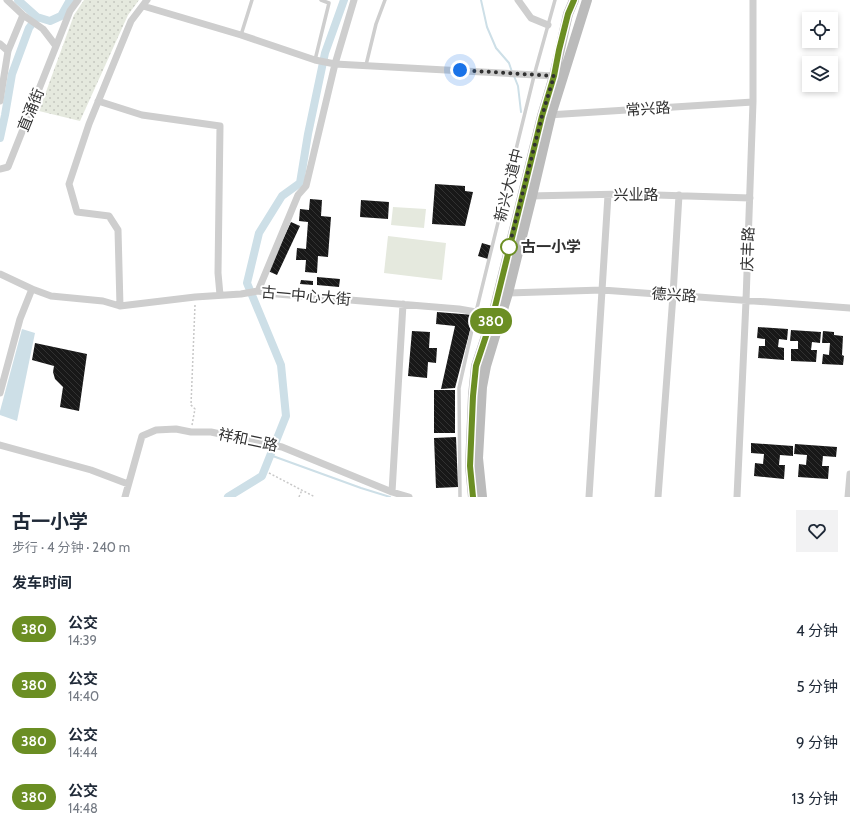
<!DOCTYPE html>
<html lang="zh">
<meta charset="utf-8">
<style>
body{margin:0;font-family:Cabin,"Noto Sans SC",sans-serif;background:#f2f2f3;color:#1f2937;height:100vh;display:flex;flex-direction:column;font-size:15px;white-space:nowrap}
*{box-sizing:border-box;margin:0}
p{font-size:13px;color:#747a83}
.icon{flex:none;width:22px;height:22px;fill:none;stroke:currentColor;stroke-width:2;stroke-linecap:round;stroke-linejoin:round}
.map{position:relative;height:497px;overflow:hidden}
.side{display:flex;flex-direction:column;background:#fff;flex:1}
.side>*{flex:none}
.badge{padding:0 8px;border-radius:13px;font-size:14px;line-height:26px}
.tools{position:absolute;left:802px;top:12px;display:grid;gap:8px}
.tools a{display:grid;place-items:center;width:36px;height:36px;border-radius:0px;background:#fff;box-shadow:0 2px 6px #0003;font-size:20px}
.you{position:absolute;width:20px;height:20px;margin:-10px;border:3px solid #fff;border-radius:50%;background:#1a73e8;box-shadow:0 0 0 6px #1a73e833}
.map>.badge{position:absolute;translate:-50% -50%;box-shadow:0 0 0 2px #fff}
h2{padding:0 12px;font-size:15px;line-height:36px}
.round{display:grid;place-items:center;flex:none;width:42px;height:42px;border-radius:0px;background:#f2f2f3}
.headline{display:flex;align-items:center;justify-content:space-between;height:68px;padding:0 12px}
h1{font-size:19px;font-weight:700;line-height:30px}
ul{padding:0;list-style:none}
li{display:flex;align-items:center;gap:12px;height:56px;padding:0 12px}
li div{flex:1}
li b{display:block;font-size:15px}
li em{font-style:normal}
li .badge{min-width:44px;font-weight:700;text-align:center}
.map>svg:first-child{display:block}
.grass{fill:url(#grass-dots)}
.park{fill:#e5e9de}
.water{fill:#cddfe7}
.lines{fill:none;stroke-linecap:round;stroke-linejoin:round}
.stream{stroke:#cddfe7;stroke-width:2}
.canal{stroke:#cddfe7;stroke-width:8}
.building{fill:url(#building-back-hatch)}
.path{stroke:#c8c8c8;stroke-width:1.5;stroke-dasharray:2 2;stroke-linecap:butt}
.service{stroke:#cecece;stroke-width:3.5}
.minor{stroke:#cecece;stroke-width:7}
.secondary{stroke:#bbb;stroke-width:10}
.line-casing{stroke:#fff;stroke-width:9}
.line{stroke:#6b8e23;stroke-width:6}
.walk{stroke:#313131;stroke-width:4;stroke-dasharray:0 7.2}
.stop-dot{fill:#fff;stroke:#6b8e23;stroke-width:2}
.labels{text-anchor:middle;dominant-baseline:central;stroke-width:4;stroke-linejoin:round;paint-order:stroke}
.street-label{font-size:15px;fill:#313131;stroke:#fff}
.stop-label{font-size:15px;font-weight:bold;fill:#313131;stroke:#fff;text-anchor:start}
</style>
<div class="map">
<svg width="850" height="497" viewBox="0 0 850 497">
<defs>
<pattern id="grass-dots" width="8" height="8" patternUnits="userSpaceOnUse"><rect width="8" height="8" fill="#e5e9de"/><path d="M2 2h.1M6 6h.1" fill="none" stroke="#c5c8bf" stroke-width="1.8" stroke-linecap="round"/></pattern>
<pattern id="building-back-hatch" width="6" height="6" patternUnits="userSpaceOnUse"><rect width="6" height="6" fill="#181818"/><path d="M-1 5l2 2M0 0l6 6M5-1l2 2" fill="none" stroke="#313131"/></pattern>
</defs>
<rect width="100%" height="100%" fill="#fff"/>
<path class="grass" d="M 84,0 L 139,0 L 128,15 L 80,121 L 39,111 L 74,15 Z"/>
<path class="park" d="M 393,207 L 426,209 L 424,228 L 391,225 Z
M 388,236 L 446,243 L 442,280 L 384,273 Z"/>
<path class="water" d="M 22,329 L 35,333 L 17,421 L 0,415 L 0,411 Z"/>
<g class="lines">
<path class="stream" d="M 481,0 L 487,27 L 496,48 L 509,63 L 512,72
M 514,76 L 518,86 L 521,112
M 270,455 L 361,488 L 390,497"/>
<path class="canal" d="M 18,0 L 37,17 L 50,21 L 61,16 L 70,0
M 0,138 L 5,115 L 12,74 L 29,28 L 37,17
M 228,497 L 262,476 L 286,416 L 281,365 L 247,283 L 259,233 L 282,196 L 300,183 L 308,134 L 325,53 L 344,0"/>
</g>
<path class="building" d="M 435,184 L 465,186 L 465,191 L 473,192 L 465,226 L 432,224 Z
M 310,199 L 322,200 L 321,216 L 331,217 L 328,257 L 318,256 L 317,273 L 305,272 L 306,260 L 296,260 L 297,248 L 306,249 L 308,222 L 299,221 L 300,209 L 309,210 Z
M 361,200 L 389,202 L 388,219 L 360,217 Z
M 291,222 L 300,226 L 277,275 L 268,271 Z
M 482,243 L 492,246 L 488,259 L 478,256 Z
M 317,277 L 340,279 L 339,287 L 317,285 Z
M 301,280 L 313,281 L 313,285 L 300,284 Z
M 437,312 L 474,315 L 455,388 L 441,389 L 455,326 L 436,324 Z
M 758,327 L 788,329 L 787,340 L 779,339 L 778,347 L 784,348 L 784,360 L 758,358 L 759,346 L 765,346 L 765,339 L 757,338 Z
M 791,330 L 821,332 L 820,343 L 812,342 L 811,350 L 817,350 L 816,362 L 791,361 L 791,349 L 798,349 L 798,341 L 790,341 Z
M 412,331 L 430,332 L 429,348 L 437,348 L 436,363 L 428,362 L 427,378 L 408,376 Z
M 823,331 L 834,332 L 834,335 L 843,336 L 842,355 L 844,356 L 843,365 L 822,364 L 823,354 L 829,355 L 830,343 L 822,343 Z
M 35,343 L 87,354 L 79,411 L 60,407 L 63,387 L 55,379 L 53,372 L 54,366 L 32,360 Z
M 434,390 L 455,390 L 455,433 L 434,433 Z
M 456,437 L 458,487 L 436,488 L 434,438 Z
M 751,443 L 793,446 L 793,456 L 780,455 L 779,465 L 785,465 L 784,479 L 754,476 L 755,463 L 763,464 L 764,454 L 751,453 Z
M 795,444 L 837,447 L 836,457 L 823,456 L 822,466 L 829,466 L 828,479 L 798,477 L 799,464 L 806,465 L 807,455 L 794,454 Z"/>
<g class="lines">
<path class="path" d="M 192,425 L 195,409 L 191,405 L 195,305
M 269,473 L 315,497
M 299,497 L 302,490"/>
<path class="service" d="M 241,35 L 252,0
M 315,60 L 329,3 L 321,0
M 366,65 L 376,24 L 385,0
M 460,497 L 459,388 L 476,312 L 535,72 L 555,0"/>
<path class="minor" d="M 7,0 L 23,15 L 43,29 L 56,46
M 518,0 L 531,18 L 548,25
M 143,6 L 241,35 L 315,60 L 335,64 L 554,76
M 0,44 L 8,51
M 0,101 L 8,51 L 23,15
M 98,101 L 142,115 L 220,126 L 218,273 L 220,295
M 548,115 L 753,102
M 0,169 L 8,167 L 70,11 L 78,0
M 528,196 L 625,194 L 750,198
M 0,274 L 32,289
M 258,291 L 298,195 L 306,186 L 335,64 L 354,0
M 505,293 L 602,290 L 850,308
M 120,306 L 118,230 L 109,216 L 77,212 L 69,184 L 89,124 L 131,21 L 147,0
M 0,393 L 20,319 L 32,289 L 51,296 L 103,301 L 120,306 L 195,297 L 241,294 L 258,291 L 277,294 L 459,309 L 493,315
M 0,445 L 91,470 L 128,484
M 392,492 L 403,304
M 125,497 L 142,436 L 156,430 L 176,429 L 191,432 L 211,432 L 282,447 L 392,492 L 409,497
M 589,497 L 608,195
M 658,497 L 673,295 L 679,195
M 737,497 L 746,301 L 753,102 L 753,0
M 848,497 L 850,474"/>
<path class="secondary" d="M 473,497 L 470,466 L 473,395 L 476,366 L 493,315 L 542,116 L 554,76 L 568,14 L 574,0
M 482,497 L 478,458 L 482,387 L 486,366 L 508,293 L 532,196 L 551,115 L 587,0"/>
</g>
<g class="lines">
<g class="line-casing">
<path id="line" d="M 473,497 L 470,466 L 473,396 L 476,366 L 493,315 L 542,116 L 554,76 L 559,50 L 568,14 L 574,0"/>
</g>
<use href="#line" class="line"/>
<path class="walk" d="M 460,70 L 554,76 L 542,116 L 509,247"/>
</g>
<circle class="stop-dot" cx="509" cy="247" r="8"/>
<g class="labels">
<g class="street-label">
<text transform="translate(648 109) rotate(-4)">常兴路</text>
<text transform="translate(31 110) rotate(-68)">直涌街</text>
<text transform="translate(509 185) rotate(-76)">新兴大道中</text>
<text x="636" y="195">兴业路</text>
<text transform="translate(748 249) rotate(-88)">庆丰路</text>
<text transform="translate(674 295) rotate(4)">德兴路</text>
<text transform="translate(306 296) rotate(5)">古一中心大街</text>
<text transform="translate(248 440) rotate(12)">祥和二路</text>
</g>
<g class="stop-label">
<text x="521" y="247">古一小学</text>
</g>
</g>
</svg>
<div class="tools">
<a><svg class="icon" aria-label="locate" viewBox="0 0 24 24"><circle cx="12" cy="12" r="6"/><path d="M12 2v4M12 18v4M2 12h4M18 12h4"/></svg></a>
<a><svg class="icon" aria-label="layers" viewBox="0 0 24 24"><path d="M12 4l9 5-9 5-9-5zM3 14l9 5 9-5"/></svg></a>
</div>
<div class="you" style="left:460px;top:70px"></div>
<b class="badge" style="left:491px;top:321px;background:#6b8e23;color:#fff">380</b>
</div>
<section class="side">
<div class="headline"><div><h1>古一小学</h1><p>步行 · 4 分钟 · 240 m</p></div><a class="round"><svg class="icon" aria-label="heart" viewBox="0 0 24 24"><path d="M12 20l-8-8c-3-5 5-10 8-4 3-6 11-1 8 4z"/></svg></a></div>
<h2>发车时间</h2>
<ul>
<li><span class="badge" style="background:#6b8e23;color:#fff">380</span><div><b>公交</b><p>14:39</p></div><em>4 分钟</em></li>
<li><span class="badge" style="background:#6b8e23;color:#fff">380</span><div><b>公交</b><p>14:40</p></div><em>5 分钟</em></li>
<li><span class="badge" style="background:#6b8e23;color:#fff">380</span><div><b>公交</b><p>14:44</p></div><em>9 分钟</em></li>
<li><span class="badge" style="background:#6b8e23;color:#fff">380</span><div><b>公交</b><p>14:48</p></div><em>13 分钟</em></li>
</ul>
</section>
